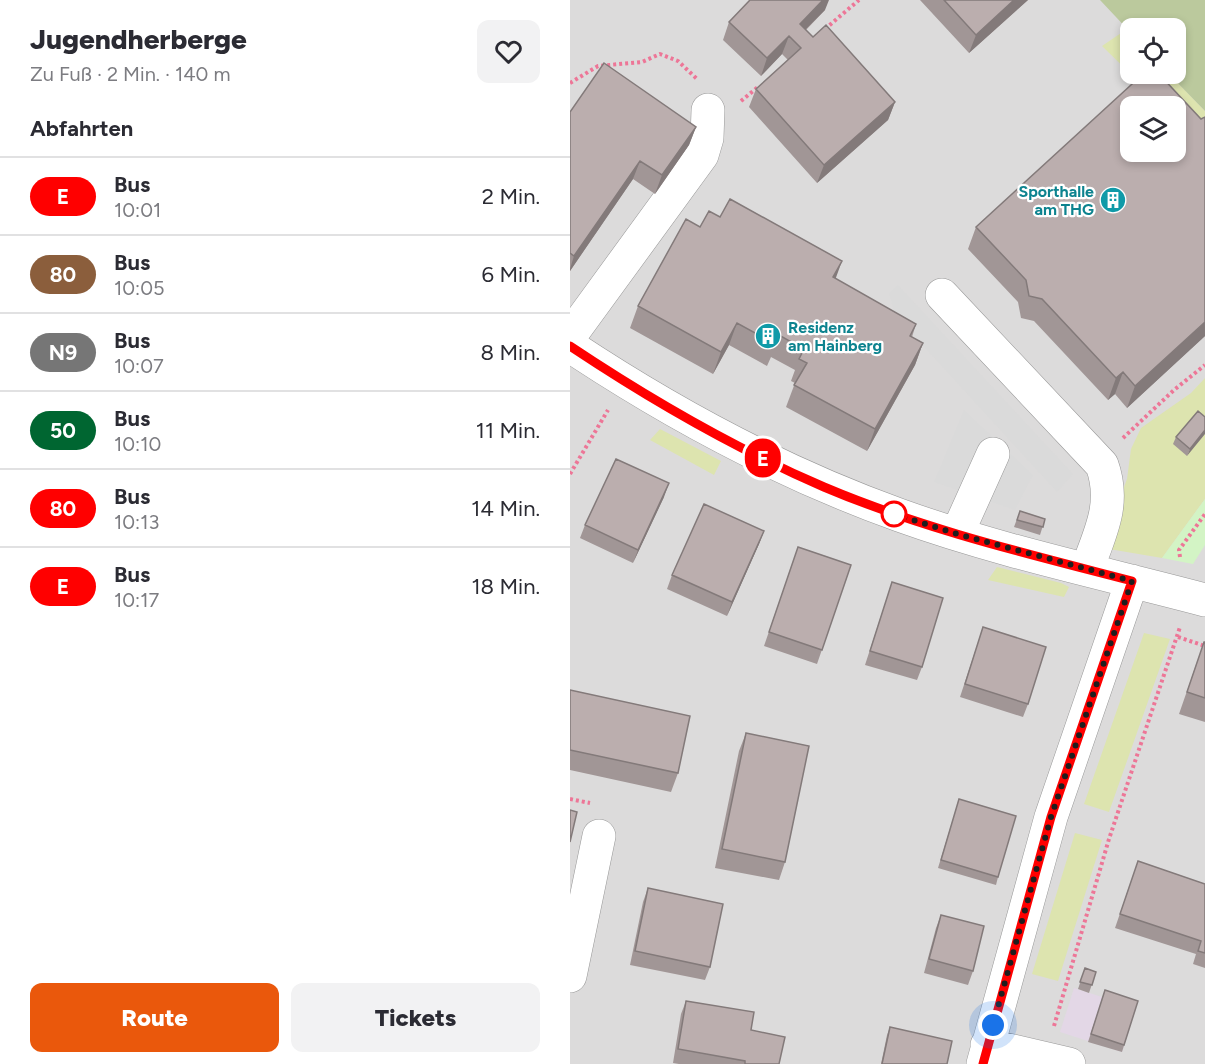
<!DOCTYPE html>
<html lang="de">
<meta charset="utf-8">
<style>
body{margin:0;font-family:Figtree,sans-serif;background:#f2f2f3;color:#2b2b33;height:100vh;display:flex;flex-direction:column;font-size:22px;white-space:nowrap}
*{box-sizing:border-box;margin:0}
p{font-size:20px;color:#7c7c81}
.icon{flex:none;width:33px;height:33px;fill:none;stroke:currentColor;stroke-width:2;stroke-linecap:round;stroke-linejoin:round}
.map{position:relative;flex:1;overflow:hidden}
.sheet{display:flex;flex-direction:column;background:#fff;width:570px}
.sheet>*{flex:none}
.badge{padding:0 12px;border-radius:20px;font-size:21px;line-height:39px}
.tools{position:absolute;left:550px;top:18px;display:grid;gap:12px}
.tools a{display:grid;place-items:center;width:66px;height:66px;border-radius:12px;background:#fff;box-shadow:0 3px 9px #0003;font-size:30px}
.you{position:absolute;width:30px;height:30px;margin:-15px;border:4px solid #fff;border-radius:50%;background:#1a73e8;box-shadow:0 0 0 9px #1a73e833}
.map>.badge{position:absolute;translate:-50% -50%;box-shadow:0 0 0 3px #fff}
h2{padding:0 30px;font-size:22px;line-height:54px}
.round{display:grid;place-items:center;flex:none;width:63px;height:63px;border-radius:12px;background:#f2f2f3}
.headline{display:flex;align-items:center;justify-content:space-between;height:102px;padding:0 30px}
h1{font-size:28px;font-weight:800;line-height:45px}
.button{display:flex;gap:12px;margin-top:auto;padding:12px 30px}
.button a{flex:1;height:69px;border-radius:12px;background:#ea580c;color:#fff;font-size:24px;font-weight:800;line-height:69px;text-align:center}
.button a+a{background:#f2f2f3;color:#2b2b33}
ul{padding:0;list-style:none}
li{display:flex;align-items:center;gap:18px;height:78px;padding:0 30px;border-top:2px solid #e1e1e2}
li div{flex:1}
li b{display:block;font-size:22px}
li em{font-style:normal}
li .badge{min-width:66px;font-weight:700;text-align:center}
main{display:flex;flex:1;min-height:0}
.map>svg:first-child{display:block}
.residential{fill:#dcdbdb;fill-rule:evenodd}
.industrial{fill:#e3d7e6}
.grass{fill:#dde4af}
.forest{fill:#bbc99d}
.park{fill:#d3f4c5}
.parking{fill:#dadada}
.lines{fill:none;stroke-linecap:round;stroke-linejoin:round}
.minor-casing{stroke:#989898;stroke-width:34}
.path{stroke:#ed7697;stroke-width:4;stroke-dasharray:3 3;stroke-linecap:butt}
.minor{stroke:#fff;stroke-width:33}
.wall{fill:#a19696}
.shaded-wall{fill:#837a7a}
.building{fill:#bbaeae;stroke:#837a7a;stroke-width:1.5;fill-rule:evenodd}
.line-casing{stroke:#fff;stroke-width:14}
.line{stroke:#f00;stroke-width:9}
.walk{stroke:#1e1e1e;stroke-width:6;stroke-dasharray:0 10.8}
.stop-dot{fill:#fff;stroke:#f00;stroke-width:3}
.labels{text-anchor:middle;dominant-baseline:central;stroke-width:4.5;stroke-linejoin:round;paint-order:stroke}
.culture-label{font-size:16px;font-weight:bold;fill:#0d838f;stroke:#fff;text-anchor:end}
</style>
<main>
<section class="sheet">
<div class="headline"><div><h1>Jugendherberge</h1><p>Zu Fuß · 2 Min. · 140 m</p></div><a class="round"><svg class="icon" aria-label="heart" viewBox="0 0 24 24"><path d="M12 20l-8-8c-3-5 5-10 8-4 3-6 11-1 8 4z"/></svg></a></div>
<h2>Abfahrten</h2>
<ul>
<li><span class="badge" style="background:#f00;color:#fff">E</span><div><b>Bus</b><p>10:01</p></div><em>2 Min.</em></li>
<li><span class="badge" style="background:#8b5e3c;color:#fff">80</span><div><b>Bus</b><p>10:05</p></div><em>6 Min.</em></li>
<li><span class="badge" style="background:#767676;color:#fff">N9</span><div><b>Bus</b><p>10:07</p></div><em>8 Min.</em></li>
<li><span class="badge" style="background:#006631;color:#fff">50</span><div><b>Bus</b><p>10:10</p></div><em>11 Min.</em></li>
<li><span class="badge" style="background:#f00;color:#fff">80</span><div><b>Bus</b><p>10:13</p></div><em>14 Min.</em></li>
<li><span class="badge" style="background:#f00;color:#fff">E</span><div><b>Bus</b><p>10:17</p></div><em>18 Min.</em></li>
</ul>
<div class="button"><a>Route</a><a>Tickets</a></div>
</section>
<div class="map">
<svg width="635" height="1064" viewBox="0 0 635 1064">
<rect width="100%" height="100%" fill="#eee7e5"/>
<path class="residential" d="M 0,0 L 635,0 L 635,1064 L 0,1064 ZM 561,28 L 606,28 L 606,74 L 561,74 ZM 561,106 L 606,106 L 606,152 L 561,152 Z"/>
<path class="industrial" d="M 504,988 L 566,1008 L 552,1052 L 490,1032 Z"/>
<path class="grass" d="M 557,29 L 561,33 L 561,74 L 599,74 L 635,111 L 635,141 L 606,106 L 574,87 L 532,46 Z
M 635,378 L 635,499 L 592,558 L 539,549 L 535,538 L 557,479 L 561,449 L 571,428 L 621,393 Z
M 90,429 L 151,461 L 144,475 L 80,440 Z
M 427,567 L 491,583 L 499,587 L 494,597 L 418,580 Z
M 574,633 L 600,639 L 539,812 L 514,804 Z
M 505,833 L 532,840 L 488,981 L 462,974 Z"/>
<path class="forest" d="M 530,0 L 635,0 L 635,111 L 599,74 L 606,74 L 606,28 L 561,28 L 561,33 Z"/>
<path class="park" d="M 635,499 L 635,545 L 623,564 L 592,558 Z"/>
<path class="parking" d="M 328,285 L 503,474 L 487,492 L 325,315 L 319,293 Z
M 394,410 L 463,475 L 445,510 L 364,482 Z"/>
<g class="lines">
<g class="minor-casing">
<path id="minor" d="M 372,295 L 532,465 C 546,504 530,533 517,569
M 0,336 L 132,155 L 137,138 L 138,110
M 0,346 C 104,415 212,473 329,515 C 429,551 533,573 635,600
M 387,534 L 423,454
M 0,976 L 29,836
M 417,1045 L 499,1064
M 413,1064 L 481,817 L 562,581"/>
</g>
<path class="path" d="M 255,29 L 289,0
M 0,83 L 28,66 L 72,62 L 90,54 L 108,61 L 127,79
M 171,101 L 188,87
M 553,438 L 604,390 L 635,365
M 0,474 L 38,410
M 610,557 L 609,550 L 635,514
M 608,637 L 635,646
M 0,799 L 20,803
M 484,1026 L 539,839 L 610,627"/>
<use href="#minor" class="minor"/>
</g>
<path class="wall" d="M 350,0 L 458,0 L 399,53 Z
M 255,10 L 236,30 L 243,37 L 325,102 L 318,120 L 247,183 L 179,107 L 186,89 L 218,60 L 212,54 L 191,76 L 153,40 L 159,22 Z
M 0,112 L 126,127 L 119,145 L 85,194 L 63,179 L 0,271 Z
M 130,227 L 266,279 L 346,324 L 342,337 L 353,343 L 345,365 L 297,451 L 216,407 L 225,383 L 221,381 L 225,370 L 201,357 L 197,366 L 159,345 L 143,374 L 60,328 L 68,306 Z
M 406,227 L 635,336 L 557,408 L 545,394 L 538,400 L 464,321 L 451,318 L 448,302 L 398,249 Z
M 635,417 L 617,456 L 603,444 L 606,437 Z
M 94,497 L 63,563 L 10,538 L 15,525 Z
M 450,511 L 475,519 L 470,535 L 444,527 Z
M 194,531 L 189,544 L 157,616 L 97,589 L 102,575 Z
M 228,547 L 281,565 L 247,664 L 194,646 Z
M 322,582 L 352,667 L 347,680 L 295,665 Z
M 413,627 L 458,704 L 453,717 L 390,697 Z
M 634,642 L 635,642 L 635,722 L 609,714 Z
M 0,690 L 108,773 L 101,792 L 0,770 Z
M 176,733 L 215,862 L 209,880 L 145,868 L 169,751 Z
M 389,799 L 428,877 L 426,885 L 368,868 Z
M 568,861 L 635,884 L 635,968 L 623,964 L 626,954 L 545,928 Z
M 78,888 L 140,967 L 135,980 L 60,965 L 73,902 Z
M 371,915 L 403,971 L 398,985 L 354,973 L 366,928 Z
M 515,968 L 526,972 L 519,993 L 508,989 Z
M 535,990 L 568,1001 L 552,1052 L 518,1042 Z
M 116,1001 L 181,1030 L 209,1064 L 109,1064 L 103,1063 L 111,1014 Z
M 320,1027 L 377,1064 L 311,1064 L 317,1035 Z"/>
<path class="shaded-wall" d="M 253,0 L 259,0 L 255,10 L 224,41 L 230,24 Z
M 444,0 L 458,0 L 399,53 L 406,35 Z
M 219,36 L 212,54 L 191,76 L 197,58 Z
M 325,102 L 318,120 L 247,183 L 254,165 Z
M 126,127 L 119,145 L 85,194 L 92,175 Z
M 70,161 L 63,179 L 0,271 L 0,269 L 4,256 Z
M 272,261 L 264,283 L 263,277 Z
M 635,322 L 635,336 L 557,408 L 565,386 Z
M 167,323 L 159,345 L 143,374 L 151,352 Z
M 353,343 L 345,365 L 297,451 L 305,429 Z
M 553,372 L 545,394 L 538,400 L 546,378 Z
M 635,430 L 635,434 L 617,456 L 620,449 Z
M 99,483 L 94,497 L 63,563 L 68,550 Z
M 194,531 L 189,544 L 157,616 L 162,602 Z"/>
<path class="building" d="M 180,0 L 253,0 L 230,24 L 243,37 L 256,25 L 325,102 L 254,165 L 186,89 L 231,48 L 219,36 L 197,58 L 159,22 Z
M 374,0 L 444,0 L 406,35 Z
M 34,63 L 126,127 L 92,175 L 70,161 L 4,256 L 0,253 L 0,112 Z
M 573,74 L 589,74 L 631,119 L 635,117 L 635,322 L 565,386 L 553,372 L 546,378 L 472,299 L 459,296 L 456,280 L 406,227 ZM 561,106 L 606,106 L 606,152 L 561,152 Z
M 160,199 L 272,261 L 263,277 L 346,324 L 340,336 L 353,343 L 305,429 L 224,385 L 237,363 L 229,359 L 234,349 L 209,335 L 205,344 L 167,323 L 151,352 L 68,306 L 116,219 L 130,227 L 139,211 L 150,217 Z
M 628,411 L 635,417 L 635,430 L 620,449 L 606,437 Z
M 46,459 L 99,483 L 68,550 L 15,525 Z
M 134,504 L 194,531 L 162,602 L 102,575 Z
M 450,511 L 475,519 L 473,527 L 447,520 Z
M 228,547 L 281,565 L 252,650 L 199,632 Z
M 322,582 L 373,598 L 352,667 L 300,651 Z
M 413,627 L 476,647 L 458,704 L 395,684 Z
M 634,642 L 635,642 L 635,698 L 617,692 Z
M 0,690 L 120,716 L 108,773 L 0,750 Z
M 176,733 L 239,746 L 215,862 L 152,849 Z
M 389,799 L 446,816 L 428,877 L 371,860 Z
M 0,810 L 7,812 L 0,842 Z
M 568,861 L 635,884 L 635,953 L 628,951 L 631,941 L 550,914 Z
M 78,888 L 153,904 L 140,967 L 65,951 Z
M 371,915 L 414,926 L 403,971 L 359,959 Z
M 515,968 L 526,972 L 522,985 L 510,982 Z
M 535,990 L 568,1001 L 554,1045 L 521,1034 Z
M 116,1001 L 184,1012 L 181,1030 L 215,1037 L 209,1064 L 175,1064 L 175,1061 L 108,1049 Z
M 320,1027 L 382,1041 L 377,1064 L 312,1064 Z"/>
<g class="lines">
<g class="line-casing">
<path id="line" d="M 0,346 C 81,400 164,448 254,487 C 353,529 458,554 562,581 L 481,817 L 413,1064"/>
</g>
<use href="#line" class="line"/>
<path class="walk" d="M 324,514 L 387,534 L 562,581 L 481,817 L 423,1025"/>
</g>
<defs>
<g id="building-disc" transform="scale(1.35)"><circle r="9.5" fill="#0f9aa8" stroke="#fff"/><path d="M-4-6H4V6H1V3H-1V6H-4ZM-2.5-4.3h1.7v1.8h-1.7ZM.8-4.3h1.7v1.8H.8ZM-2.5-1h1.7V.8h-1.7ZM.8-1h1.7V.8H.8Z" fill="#fff"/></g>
</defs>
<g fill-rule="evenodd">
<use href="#building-disc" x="543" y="200"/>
<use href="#building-disc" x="198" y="336"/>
</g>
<circle class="stop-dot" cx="324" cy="514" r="12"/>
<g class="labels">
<g class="culture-label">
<text x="524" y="191">Sporthalle<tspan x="524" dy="18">am THG</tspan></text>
<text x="218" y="327" text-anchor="start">Residenz<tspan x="218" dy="18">am Hainberg</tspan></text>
</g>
</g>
</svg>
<div class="tools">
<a><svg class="icon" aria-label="locate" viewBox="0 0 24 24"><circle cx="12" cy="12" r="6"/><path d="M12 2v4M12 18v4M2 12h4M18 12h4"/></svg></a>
<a><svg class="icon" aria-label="layers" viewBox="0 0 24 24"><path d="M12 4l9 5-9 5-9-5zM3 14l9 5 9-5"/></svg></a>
</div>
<div class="you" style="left:423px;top:1025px"></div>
<b class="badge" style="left:193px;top:458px;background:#f00;color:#fff">E</b>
</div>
</main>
